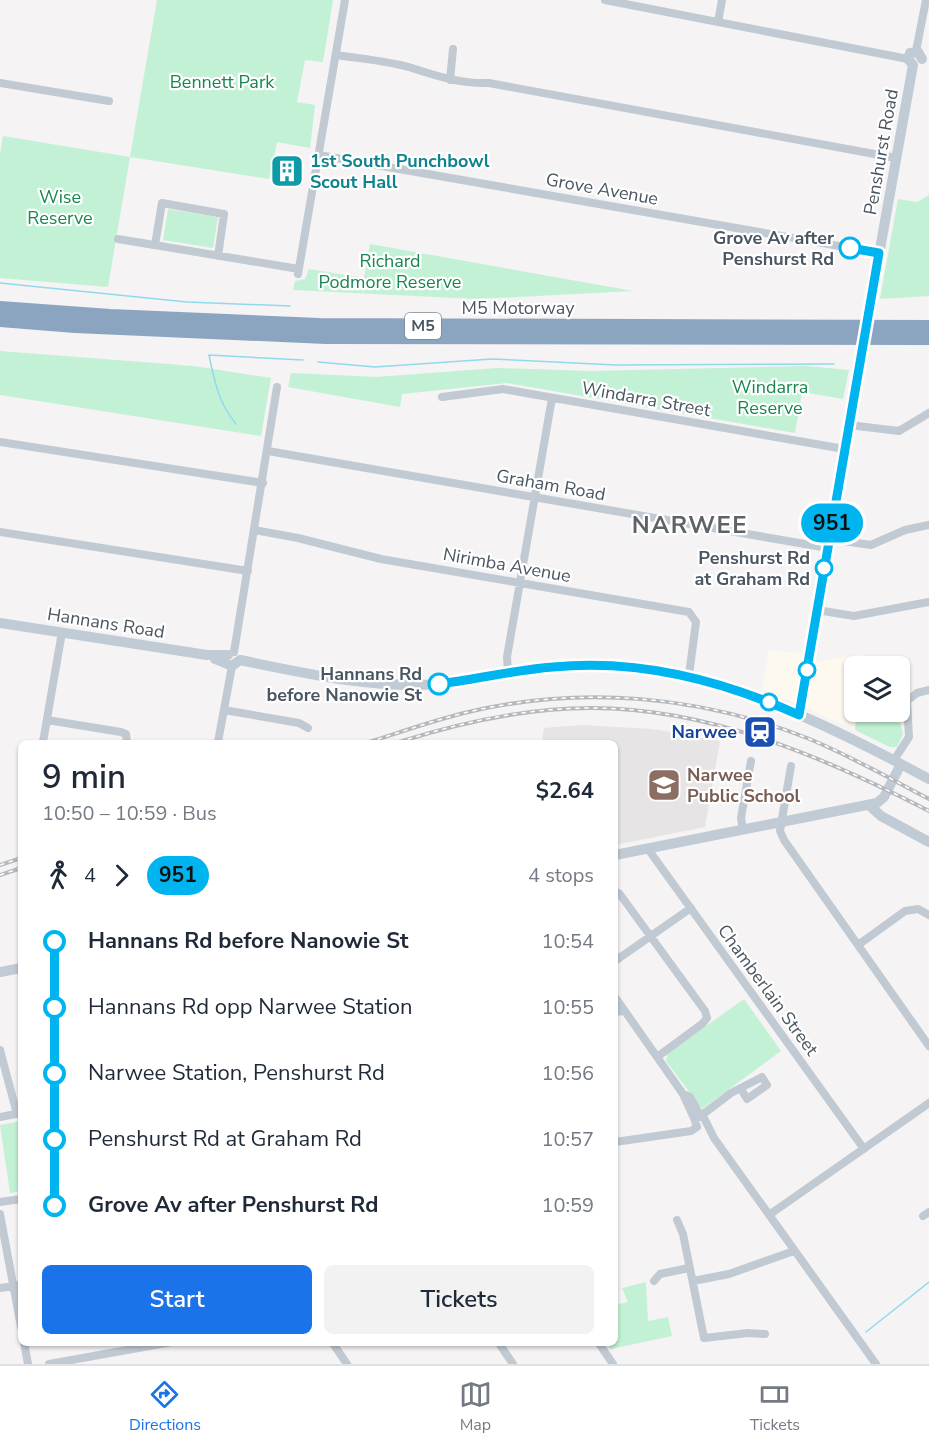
<!DOCTYPE html>
<meta charset="utf-8">
<style>
body{margin:0;font-family:"Nunito Sans",sans-serif;background:#f2f2f3;color:#1f2937;height:100vh;display:flex;flex-direction:column;font-size:22px;white-space:nowrap}
*{box-sizing:border-box;margin:0}
p{font-size:20px;color:#747a83}
.icon{flex:none;width:33px;height:33px;fill:none;stroke:currentColor;stroke-width:2;stroke-linecap:round;stroke-linejoin:round}
.map{position:relative;flex:1;overflow:hidden}
.details{position:absolute;left:18px;top:740px;width:600px;height:606px;display:flex;flex-direction:column;background:#fff;border-radius:9px;box-shadow:0 2px 4px #0004}
.details>*{flex:none}
.badge{padding:0 12px;border-radius:20px;font-size:21px;line-height:39px}
.buttons{position:absolute;left:844px;top:656px;display:grid;gap:12px}
.buttons a{display:grid;place-items:center;width:66px;height:66px;border-radius:9px;background:#fff;box-shadow:0 2px 4px #0004;font-size:30px}
.map>.badge{position:absolute;translate:-50% -50%;box-shadow:0 0 0 3px #fff}
.legs{display:flex;align-items:center;gap:9px;height:66px;padding:0 24px;font-size:20px}
.legs p{margin-inline-start:auto}
.summary{display:flex;align-items:center;justify-content:space-between;height:102px;padding:0 24px}
h1{font-size:33px;font-weight:600;line-height:45px}
.cta{display:flex;gap:12px;margin-top:auto;padding:12px 24px}
.cta a{flex:1;height:69px;border-radius:9px;background:#1a73e8;color:#fff;font-size:24px;font-weight:600;line-height:69px;text-align:center}
.cta a+a{background:#f2f2f3;color:#1f2937}
ul{padding:0 24px;list-style:none}
li{display:flex;align-items:center;gap:21px;height:66px;font-size:22px}
li i{display:grid;place-items:center;width:9px;height:100%;margin:0 8px;background:currentColor}
li i::after{content:'';width:15px;height:15px;margin:-8px;border:4px solid;border-radius:50%;background:#fff}
li p{margin-inline-start:auto}
li:first-child i{background:linear-gradient(#0000 50%,currentColor 0)}
li:last-child i{background:linear-gradient(currentColor 50%,#0000 0)}
.tab-bar{display:flex;justify-content:space-around;align-items:center;height:84px;border-top:2px solid #e0e1e3;background:#fff;font-size:16px;color:#747a83}
.tab-bar a{display:grid;justify-items:center;gap:3px}
.tab-bar .current{color:#1a73e8}
.map>svg:first-child{display:block}
.commercial{fill:#fdf9ef}
.education{fill:#e6e4e5}
.green{fill:#c3f1d5}
.lines{fill:none;stroke-linecap:round;stroke-linejoin:round}
.stream{stroke:#90daee;stroke-width:1.5}
.street{stroke:#c1cad2;stroke-width:8}
.secondary{stroke:#c1cbd6;stroke-width:10}
.highway{stroke:#8ba5c1;stroke-width:14}
.rail-casing{stroke:#b5b8bd;stroke-width:4}
.rail{stroke:#fff;stroke-width:1.5;stroke-dasharray:4.5;stroke-linecap:butt}
.line-1-casing{stroke:#fff;stroke-width:14}
.line-1{stroke:#00b5ef;stroke-width:9}
.stop-1-dot{fill:#fff;stroke:#00b5ef;stroke-width:3}
.labels{text-anchor:middle;dominant-baseline:central;stroke-width:4.5;stroke-linejoin:round;paint-order:stroke}
.shield{fill:#fff;stroke:#808990;stroke-width:1.5}
.shield-label{font-size:16px;font-weight:bold;fill:#4a5661}
.park-label{font-size:18px;fill:#17864f;stroke:#fff}
.street-label{font-size:18px;fill:#4a5661;stroke:#fff}
.culture-label{font-size:18px;font-weight:bold;fill:#0d838f;stroke:#fff;text-anchor:start}
.stop-label{font-size:18px;font-weight:bold;fill:#4a5661;stroke:#fff;text-anchor:end}
.transit-label{font-size:18px;font-weight:bold;fill:#164399;stroke:#fff;text-anchor:end}
.education-label{font-size:18px;font-weight:bold;fill:#785e54;stroke:#fff;text-anchor:start}
.district-label{font-size:24px;font-weight:bold;letter-spacing:1.5px;fill:#5f6368;stroke:#fff}
</style>
<div class="map">
<svg width="929" height="1364" viewBox="0 0 929 1364">
<rect width="100%" height="100%" fill="#f5f3f3"/>
<path class="commercial" d="M 769,650 L 801,653 L 819,662 L 865,653 L 864,666 L 855,666 L 855,711 L 857,711 L 855,730 L 762,689 Z"/>
<path class="education" d="M 582,725 L 652,729 L 720,741 L 705,827 L 615,845 L 615,742 L 542,742 L 544,728 Z"/>
<path class="green" d="M 157,0 L 333,0 L 323,62 L 305,60 L 297,102 L 315,105 L 310,148 L 277,142 L 269,179 L 130,157 L 108,287 L 0,278 L 0,155 L 3,136 L 130,157 Z
M 929,195 L 929,296 L 880,299 L 898,199 L 917,202 Z
M 168,209 L 218,217 L 213,248 L 163,240 Z
M 370,244 L 633,291 L 477,299 L 293,290 L 295,281 L 305,279 L 309,269 L 364,278 Z
M 0,351 L 194,366 L 271,378 L 261,436 L 0,395 Z
M 807,366 L 849,370 L 843,399 L 802,392 L 795,433 L 507,383 L 402,394 L 400,407 L 288,387 L 291,373 L 376,377 L 497,368 L 591,371 Z
M 857,711 L 897,711 L 903,734 L 897,747 L 890,747 L 855,730 Z
M 744,999 L 781,1051 L 702,1109 L 666,1061 L 668,1053 Z
M 21,1121 L 21,1191 L 10,1193 L 0,1125 Z
M 646,1282 L 648,1321 L 668,1317 L 672,1336 L 611,1349 L 605,1343 L 615,1342 L 615,1327 L 617,1326 L 615,1305 L 628,1302 L 622,1288 Z"/>
<g class="lines">
<path class="stream" d="M 0,283 L 187,302 L 290,306
M 318,362 L 375,367 L 492,359 L 616,365 L 834,364
M 236,424 C 219,404 214,380 209,355 L 303,360
M 866,1332 L 929,1282"/>
<path class="street" d="M 605,0 L 908,59
M 718,22 L 722,0
M 916,51 L 926,0
M 336,55 C 362,59 391,61 415,69 C 440,77 462,84 489,83 L 896,158
M 450,80 L 453,49
M 0,83 L 109,101
M 319,155 L 879,253
M 118,239 L 299,269
M 155,245 L 162,203 L 224,214 L 218,256
M 298,274 L 345,0
M 442,397 L 503,389 L 844,449
M 849,425 L 899,431 L 929,413
M 0,442 L 263,483
M 268,451 L 828,548
M 254,530 L 298,538 L 381,559 L 689,612 L 696,622 L 689,675
M 0,532 L 248,571
M 829,539 L 871,545 L 905,530 L 929,525
M 817,610 L 854,616 L 929,602
M 234,652 L 277,387
M 508,673 L 507,657 L 552,398
M 224,710 L 299,723 L 308,728
M 47,720 L 121,732 L 126,734 L 127,742
M 43,742 L 62,632
M 218,742 L 232,666
M 894,760 L 909,737 L 907,701 L 917,693 L 929,690
M 791,766 L 780,831 L 784,840 L 929,1046
M 743,830 L 741,818 L 751,761
M 648,849 L 864,1149
M 615,893 L 619,893 L 705,1011 L 707,1018 L 702,1024 L 657,1057
M 858,945 L 905,911 L 918,909 L 929,915
M 615,961 L 691,908
M 615,997 L 683,1094 L 694,1118
M 615,1012 L 624,1011
M 0,1050 L 17,1114
M 683,1094 L 690,1097 L 700,1115
M 702,1115 L 731,1093 L 762,1077 L 767,1085 L 747,1099 L 741,1089
M 0,1117 L 21,1113
M 697,1127 L 694,1118 L 703,1116 L 714,1138 L 876,1364
M 615,1142 L 691,1131 L 697,1127
M 0,1202 L 21,1199
M 0,1214 L 21,1327
M 769,1215 L 929,1103
M 923,1216 L 929,1212
M 677,1220 L 683,1234 L 704,1338 L 748,1333 L 765,1334
M 654,1281 L 660,1274 L 689,1268
M 693,1281 L 729,1274 L 794,1251
M 0,1288 L 21,1285
M 24,1342 L 28,1364
M 332,1342 L 347,1364
M 498,1342 L 513,1364
M 598,1342 L 613,1364
M 49,1364 L 172,1342"/>
<path class="secondary" d="M 913,65 L 908,59 L 910,53 L 918,52 L 922,59
M 868,316 L 913,65
M 0,623 L 207,655 L 228,655
M 215,659 L 232,666 L 240,660
M 240,660 C 304,673 373,689 438,684 C 496,679 552,662 610,665 C 725,673 829,725 929,779
M 799,715 L 861,350
M 869,805 L 881,816 L 929,842
M 615,855 L 877,803 L 884,797 L 901,764
M 0,972 L 21,968"/>
<path class="highway" d="M 0,308 L 110,316 L 319,325 L 929,327
M 0,320 L 75,326 L 326,337 L 929,338"/>
<g class="rail-casing">
<path id="rail" d="M 369,742 C 401,732 432,721 464,713 C 579,685 698,695 807,738 C 849,755 889,778 929,799
M 399,742 C 462,722 526,708 592,708 C 710,708 826,758 929,811
M 0,865 L 21,858
M 0,875 L 21,868"/>
</g>
<use href="#rail" class="rail"/>
</g>
<g class="lines">
<g class="line-1-casing">
<path id="line-1" d="M 439,684 C 477,679 515,670 553,667 C 640,659 721,680 799,715 L 879,253 L 850,248"/>
</g>
<use href="#line-1" class="line-1"/>
</g>
<defs>
<g id="building-square" transform="scale(1.725)"><rect x="-9" y="-9" width="18" height="18" rx="4" fill="#0f9aa8" stroke="#fff"/><path d="M-4-6H4V6H1V3H-1V6H-4ZM-2.5-4.3h1.7v1.8h-1.7ZM.8-4.3h1.7v1.8H.8ZM-2.5-1h1.7V.8h-1.7ZM.8-1h1.7V.8H.8Z" fill="#fff"/></g>
<g id="station-square" transform="scale(1.725)"><rect x="-9" y="-9" width="18" height="18" rx="4" fill="#1a4fb4" stroke="#fff"/><path d="M-3-6H3Q5-6 5-4V2Q5 4 3 4L4.5 6H3L1.5 4h-3L-3 6H-4.5L-3 4Q-5 4-5 2V-4Q-5-6-3-6ZM-3.5-4v3h7v-3ZM-3.5 1v1.5H-2V1ZM2 1v1.5H3.5V1Z" fill="#fff"/></g>
<g id="school-square" transform="scale(1.725)"><rect x="-9" y="-9" width="18" height="18" rx="4" fill="#8d6e63" stroke="#fff"/><path d="M0-5L7-2L0 1L-7-2ZM-4 1L0 2.5L4 1V4Q0 6-4 4Z" fill="#fff"/></g>
</defs>
<g fill-rule="evenodd">
<use href="#building-square" x="287" y="171"/>
<use href="#station-square" x="760" y="732"/>
<use href="#school-square" x="664" y="785"/>
</g>
<g class="stop-1-dot">
<circle cx="850" cy="248" r="10"/>
<circle cx="824" cy="568" r="8"/>
<circle cx="807" cy="670" r="8"/>
<circle cx="439" cy="684" r="10"/>
<circle cx="769" cy="702" r="8"/>
</g>
<g class="labels">
<rect class="shield" x="405" y="313" width="36" height="26" rx="4.5"/>
<g class="shield-label">
<text x="423" y="326">M5</text>
</g>
<g class="park-label">
<text x="222" y="82">Bennett Park</text>
<text x="60" y="197">Wise<tspan x="60" dy="21">Reserve</tspan></text>
<text x="390" y="261">Richard<tspan x="390" dy="21">Podmore Reserve</tspan></text>
<text x="770" y="387">Windarra<tspan x="770" dy="21">Reserve</tspan></text>
</g>
<g class="street-label">
<text transform="translate(881 152) rotate(-80)">Penshurst Road</text>
<text transform="translate(602 189) rotate(10)">Grove Avenue</text>
<text x="518" y="308">M5 Motorway</text>
<text transform="translate(646 399) rotate(10)">Windarra Street</text>
<text transform="translate(551 485) rotate(10)">Graham Road</text>
<text transform="translate(507 565) rotate(10)">Nirimba Avenue</text>
<text transform="translate(106 623) rotate(9)">Hannans Road</text>
<text transform="translate(768 990) rotate(54)">Chamberlain Street</text>
</g>
<g class="culture-label">
<text x="310" y="161">1st South Punchbowl<tspan x="310" dy="21">Scout Hall</tspan></text>
</g>
<g class="stop-label">
<text x="834" y="238">Grove Av after<tspan x="834" dy="21">Penshurst Rd</tspan></text>
<text x="810" y="558">Penshurst Rd<tspan x="810" dy="21">at Graham Rd</tspan></text>
<text x="422" y="674">Hannans Rd<tspan x="422" dy="21">before Nanowie St</tspan></text>
</g>
<g class="transit-label">
<text x="737" y="732">Narwee</text>
</g>
<g class="education-label">
<text x="687" y="775">Narwee<tspan x="687" dy="21">Public School</tspan></text>
</g>
<g class="district-label">
<text x="690" y="525">NARWEE</text>
</g>
</g>
</svg>
<div class="buttons">
<a><svg class="icon" aria-label="layers" viewBox="0 0 24 24"><path d="M12 4l9 5-9 5-9-5zM3 14l9 5 9-5"/></svg></a>
</div>
<b class="badge" style="left:832px;top:523px;background:#00b5ef;color:#111">951</b>
<section class="details">
<div class="summary"><div><h1>9 min</h1><p>10:50 – 10:59 · Bus</p></div><b>$2.64</b></div>
<div class="legs"><svg class="icon" aria-label="walk" viewBox="0 0 24 24"><circle cx="13" cy="4" r="2"/><path d="M13 8l-2 6 4 7M11 14l-3 7M7 12l3-4h3l4 4"/></svg>4<svg class="icon" aria-label="forward" viewBox="0 0 24 24"><path d="M9 5l7 7-7 7"/></svg><b class="badge" style="background:#00b5ef;color:#111">951</b><p>4 stops</p></div>
<ul>
<li><i style="color:#00b5ef"></i><b>Hannans Rd before Nanowie St</b><p>10:54</p></li>
<li><i style="color:#00b5ef"></i><span>Hannans Rd opp Narwee Station</span><p>10:55</p></li>
<li><i style="color:#00b5ef"></i><span>Narwee Station, Penshurst Rd</span><p>10:56</p></li>
<li><i style="color:#00b5ef"></i><span>Penshurst Rd at Graham Rd</span><p>10:57</p></li>
<li><i style="color:#00b5ef"></i><b>Grove Av after Penshurst Rd</b><p>10:59</p></li>
</ul>
<div class="cta"><a>Start</a><a>Tickets</a></div>
</section>
</div>
<nav class="tab-bar">
<a class="current"><svg class="icon" aria-label="directions" viewBox="0 0 24 24"><path d="M12 3l9 9-9 9-9-9zM9 14v-3h6M13 9l2 2-2 2"/></svg>Directions</a>
<a><svg class="icon" aria-label="map" viewBox="0 0 24 24"><path d="M3 6l6-2 6 2 6-2v14l-6 2-6-2-6 2zM9 4v14M15 6v14"/></svg>Map</a>
<a><svg class="icon" aria-label="tickets" viewBox="0 0 24 24"><path d="M3 7h18v10H3zM15 7v10"/></svg>Tickets</a>
</nav>
